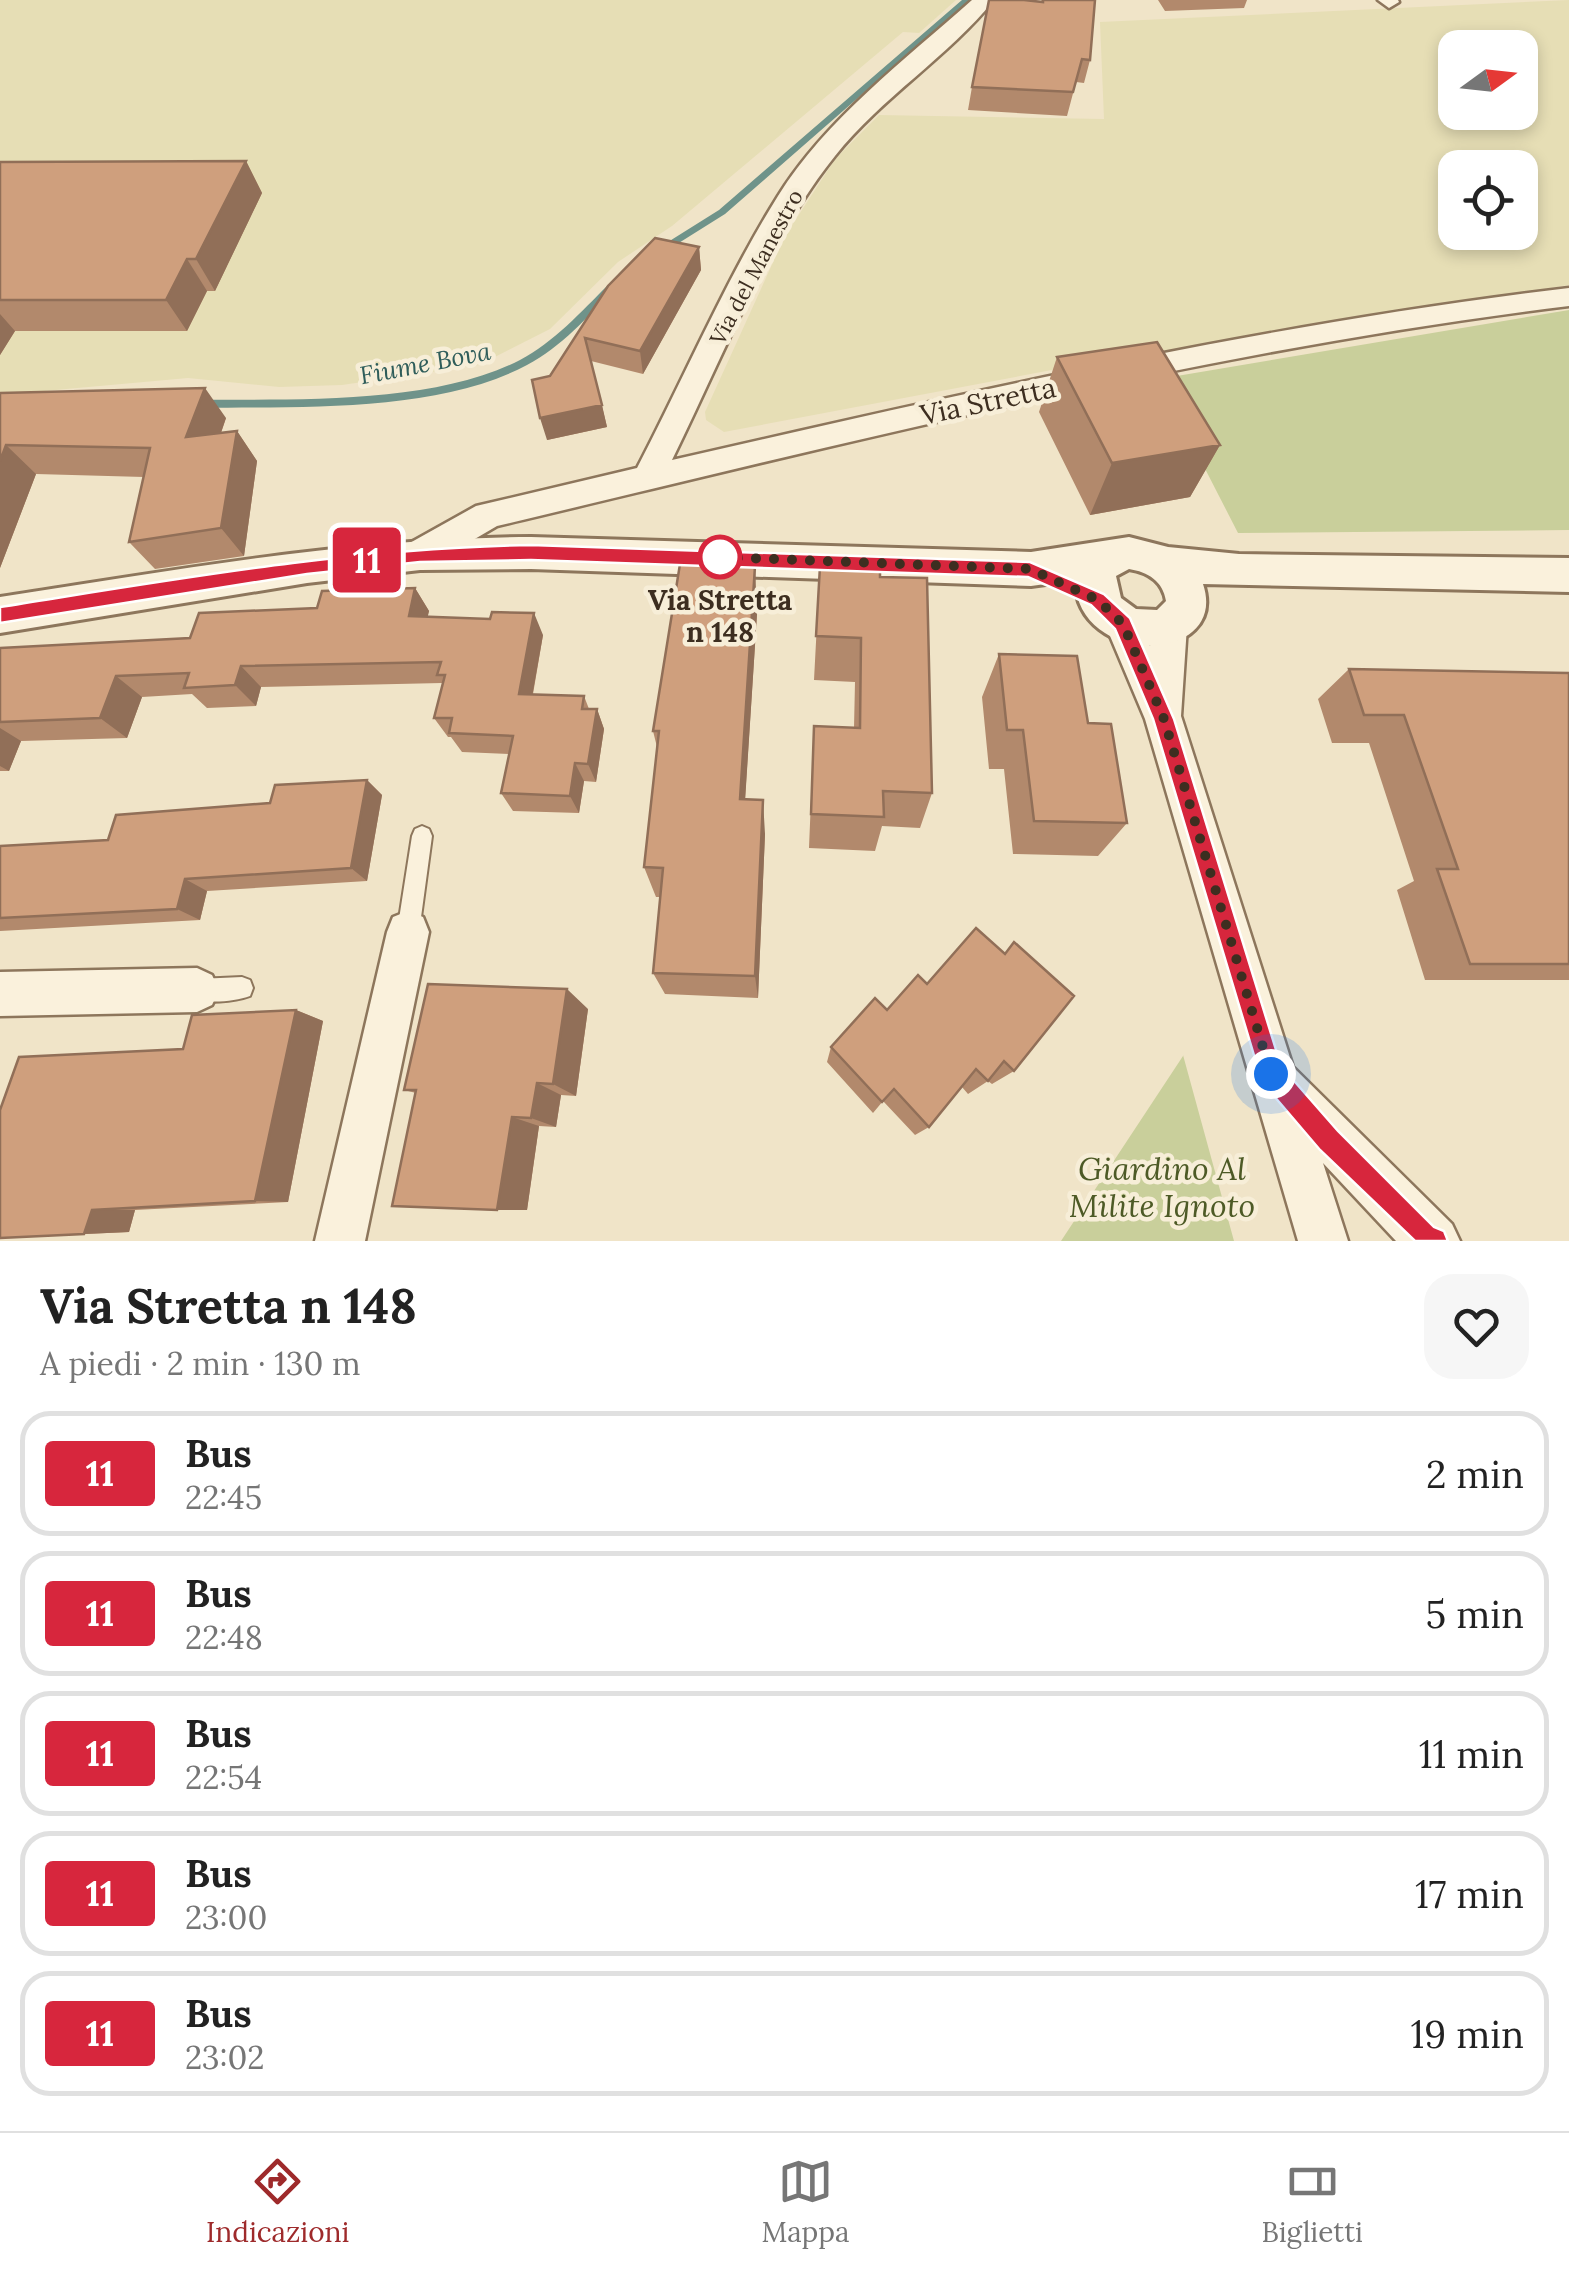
<!DOCTYPE html>
<html lang="it">
<meta charset="utf-8">
<style>
body{margin:0;font-family:Lora,serif;background:#f6f6f6;color:#222;height:100vh;display:flex;flex-direction:column;font-size:38px;white-space:nowrap}
*{box-sizing:border-box;margin:0}
p{font-size:32px;color:#767676}
.icon{flex:none;width:55px;height:55px;fill:none;stroke:currentColor;stroke-width:2;stroke-linecap:round;stroke-linejoin:round}
.map{position:relative;height:1241px;overflow:hidden}
.details{display:flex;flex-direction:column;background:#fff;flex:1}
.details>*{flex:none}
.badge{padding:0 20px;border-radius:8px;font-size:35px;line-height:65px}
.needle{width:65px;rotate:75deg}
.tools{position:absolute;left:1438px;top:30px;display:grid;gap:20px}
.tools a{display:grid;place-items:center;width:100px;height:100px;border-radius:20px;background:#fff;box-shadow:0 5px 15px #0003;font-size:50px}
.you{position:absolute;width:50px;height:50px;margin:-25px;border:8px solid #fff;border-radius:50%;background:#1a73e8;box-shadow:0 0 0 15px #1a73e833}
.map>.badge{position:absolute;translate:-50% -50%;box-shadow:0 0 0 5px #fff}
.round{display:grid;place-items:center;flex:none;width:105px;height:105px;border-radius:30px;background:#f6f6f6}
.headline{display:flex;align-items:center;justify-content:space-between;height:170px;padding:0 40px}
h1{font-size:48px;font-weight:800;line-height:75px}
ul{padding:0;list-style:none}
li{display:flex;align-items:center;gap:30px;height:125px;margin:0 20px 15px;padding:0 20px;border:5px solid #e0e0e0;border-radius:30px}
li div{flex:1}
li b{display:block;font-size:38px}
li em{font-style:normal}
li .badge{min-width:110px;font-weight:700;text-align:center}
.tabs{display:flex;justify-content:space-around;align-items:center;height:140px;border-top:2px solid #e0e0e0;background:#fff;font-size:28px;color:#767676}
.tabs a{display:grid;justify-items:center;gap:5px}
.tabs .selected{color:#9e2a2b}
.map>svg:first-child{display:block}
.farmland{fill:#e6deb5;fill-rule:evenodd}
.green{fill:#c9cf9b}
.lines{fill:none;stroke-linecap:round;stroke-linejoin:round}
.stream{fill:#6f938a;fill-rule:evenodd}
.service-casing{stroke:#8d765c;stroke-width:4}
.minor-casing{stroke:#8d765c;stroke-width:5}
.tertiary-casing{stroke:#8d765c;stroke-width:6}
.service{fill:#faf1dc;fill-rule:evenodd}
.minor{fill:#faf1dc;fill-rule:evenodd}
.tertiary{fill:#faf1dc;fill-rule:evenodd}
.wall{fill:#b2896c}
.shaded-wall{fill:#916f58}
.building{fill:#cf9f7d;stroke:#916f58;stroke-width:2.5}
.line{fill:#d7263d;stroke:#fff;stroke-width:2.5}
.walk{stroke:#3d2e20;stroke-width:10;stroke-dasharray:0 18}
.stop-dot{fill:#fff;stroke:#d7263d;stroke-width:5}
.labels{text-anchor:middle;dominant-baseline:central;stroke-width:9;stroke-linejoin:round;paint-order:stroke}
.far-street-label{font-size:22px;fill:#3d2e20;stroke:#f7eed8}
.far-water-label{font-size:25px;font-style:italic;fill:#2f5d5a;stroke:#f7eed8}
.street-label{font-size:28px;fill:#3d2e20;stroke:#f7eed8}
.stop-label{font-size:28px;font-weight:bold;fill:#3d2e20;stroke:#f7eed8}
.near-park-label{font-size:32px;font-style:italic;fill:#4d5a26;stroke:#f7eed8}
</style>
<div class="map">
<svg width="1569" height="1241" viewBox="0 0 1569 1241">
<rect width="100%" height="100%" fill="#f0e4c8"/>
<path class="farmland" d="M 0,0 L 956,0 L 919,33 L 903,32 L 672,226 L 618,262 L 550,329 L 479,365 L 342,385 L 279,387 L 188,378 L 0,395 Z
M 1569,0 L 1569,285 L 1057,369 L 724,432 L 706,420 L 705,412 L 785,236 L 835,159 L 879,115 L 1104,119 L 1100,22 ZM 1455,48 L 1520,48 L 1520,112 L 1455,112 ZM 1455,168 L 1520,168 L 1520,232 L 1455,232 Z"/>
<path class="green" d="M 1569,310 L 1569,530 L 1238,533 L 1159,379 Z
M 1183,1055 L 1234,1241 L 1061,1241 L 1183,1056 Z"/>
<g class="lines">
<path class="stream" d="M 962,0 L 970,0 L 725,214 L 666,251 L 660,251 L 660,247 L 719,210 Z
M 611,284 L 614,285 L 614,289 C 588,317 561,347 527,365 C 436,413 301,406 200,408 L 195,404 L 200,400 C 296,399 433,405 520,360 C 554,342 581,312 608,285 Z"/>
<g class="service-casing">
<path id="service" d="M 422,826 L 429,829 L 432,836 L 419,932 L 415,939 L 408,943 L 401,939 L 397,932 L 412,836 L 415,829 Z
M 242,977 L 250,980 L 253,988 L 250,996 C 234,1002 206,1004 190,998 L 187,990 L 190,982 L 198,979 Z"/>
</g>
<g class="minor-casing">
<path id="minor" d="M 972,0 L 994,0 C 948,57 881,98 835,156 C 768,239 720,363 672,460 C 968,392 1267,324 1569,288 L 1569,306 C 1207,350 851,442 497,526 L 432,564 L 420,568 L 408,564 L 403,554 L 408,544 L 476,506 L 637,468 C 683,380 726,279 778,196 C 826,119 905,60 972,0 Z
M 1378,0 L 1398,0 L 1399,2 L 1389,8 Z
M 1123,609 L 1135,613 L 1150,646 L 1157,615 L 1169,611 L 1181,615 L 1187,626 L 1181,716 L 1293,1067 L 1452,1224 L 1460,1241 L 1396,1241 L 1323,1163 L 1348,1241 L 1298,1241 L 1145,719 L 1105,624 L 1111,613 Z
M 408,911 L 423,917 L 429,932 L 365,1241 L 315,1241 L 387,932 L 393,917 Z
M 197,968 L 212,975 L 219,990 L 212,1005 L 197,1012 L 0,1016 L 0,972 Z"/>
</g>
<g class="tertiary-casing">
<path id="tertiary" d="M 531,537 L 1031,552 L 1129,537 L 1168,547 L 1239,554 L 1569,558 L 1569,592 L 1203,584 C 1230,664 1077,669 1075,580 L 1031,586 L 531,569 L 420,570 L 307,583 L 0,633 L 0,597 C 177,570 351,538 531,537 ZM 1129,569 C 1148,572 1163,581 1166,601 L 1157,610 L 1136,609 L 1121,598 L 1116,576 Z"/>
</g>
<use href="#service" class="service"/>
<use href="#minor" class="minor"/>
<use href="#tertiary" class="tertiary"/>
</g>
<path class="wall" d="M 1042,0 L 1095,0 L 1090,60 L 1084,83 L 1076,82 L 1067,116 L 968,110 L 972,87 Z
M 1158,0 L 1247,0 L 1244,8 L 1165,11 Z
M 246,161 L 262,193 L 215,291 L 207,291 L 187,331 L 15,331 L 0,355 L 0,162 Z
M 699,247 L 701,270 L 643,374 L 591,361 L 607,427 L 547,440 L 550,376 L 608,286 Z
M 1057,357 L 1220,445 L 1190,497 L 1090,515 L 1039,412 Z
M 0,393 L 226,418 L 221,433 L 237,431 L 257,461 L 244,556 L 155,569 L 129,542 L 144,477 L 36,474 L 0,568 Z
M 820,566 L 880,577 L 932,793 L 920,828 L 882,826 L 875,851 L 809,848 L 814,726 L 854,728 L 855,682 L 814,680 Z
M 415,588 L 429,611 L 427,617 L 543,635 L 533,694 L 584,696 L 589,709 L 597,709 L 604,729 L 596,782 L 584,781 L 579,813 L 513,811 L 501,793 L 509,754 L 462,752 L 451,737 L 448,737 L 434,718 L 443,684 L 442,683 L 261,687 L 256,706 L 207,708 L 192,694 L 142,697 L 127,738 L 21,741 L 9,771 L 0,771 L 0,648 L 190,638 L 317,608 Z
M 757,614 L 745,799 L 765,834 L 758,998 L 665,994 L 653,973 L 660,897 L 656,897 L 644,867 L 657,747 L 653,731 Z
M 999,654 L 1088,723 L 1127,823 L 1098,856 L 1013,854 L 1004,769 L 989,769 L 982,697 Z
M 1349,669 L 1569,673 L 1569,980 L 1425,980 L 1397,890 L 1414,881 L 1369,743 L 1332,743 L 1318,699 Z
M 367,780 L 382,795 L 367,881 L 207,891 L 200,920 L 0,931 L 0,846 L 108,840 Z
M 918,975 L 1014,1071 L 992,1084 L 988,1081 L 968,1094 L 962,1087 L 929,1127 L 915,1135 L 883,1101 L 873,1113 L 827,1062 L 831,1047 L 887,1010 Z
M 588,1009 L 576,1096 L 561,1095 L 556,1127 L 539,1126 L 527,1210 L 416,1093 L 404,1090 Z
M 296,1010 L 323,1021 L 288,1202 L 135,1210 L 129,1232 L 0,1238 L 183,1049 Z"/>
<path class="shaded-wall" d="M 246,161 L 262,193 L 215,291 L 196,259 Z
M 699,247 L 701,270 L 643,374 L 640,351 Z
M 187,259 L 207,291 L 187,331 L 166,300 Z
M 0,314 L 15,331 L 0,355 Z
M 205,388 L 226,418 L 209,467 L 186,437 Z
M 602,405 L 607,427 L 547,440 L 540,418 Z
M 237,431 L 257,461 L 244,556 L 221,528 Z
M 6,445 L 36,474 L 0,568 L 0,461 Z
M 1220,445 L 1190,497 L 1090,515 L 1112,463 Z
M 755,566 L 757,614 L 743,833 L 740,799 Z
M 415,588 L 429,611 L 423,638 L 409,616 Z
M 534,613 L 543,635 L 529,714 L 519,694 Z
M 241,666 L 261,687 L 256,706 L 235,685 Z
M 116,676 L 142,697 L 127,738 L 100,718 Z
M 597,709 L 604,729 L 596,782 L 588,764 Z
M 0,728 L 21,741 L 9,771 L 0,766 Z
M 575,763 L 584,781 L 579,813 L 570,796 Z
M 367,780 L 382,795 L 367,881 L 351,868 Z
M 763,800 L 765,834 L 758,998 L 755,976 Z
M 185,879 L 207,891 L 200,920 L 177,909 Z
M 567,989 L 588,1009 L 576,1096 L 553,1084 Z
M 296,1010 L 323,1021 L 288,1202 L 255,1201 Z
M 537,1083 L 561,1095 L 556,1127 L 531,1118 Z
M 512,1117 L 539,1126 L 527,1210 L 497,1210 Z
M 92,1210 L 135,1210 L 129,1232 L 84,1234 Z"/>
<path class="building" d="M 989,0 L 1024,0 L 1043,2 L 1043,0 L 1095,0 L 1090,60 L 1082,59 L 1073,92 L 972,87 Z
M 246,161 L 196,259 L 187,259 L 166,300 L 0,300 L 0,162 Z
M 655,238 L 699,247 L 640,351 L 585,338 L 602,405 L 540,418 L 532,380 L 550,376 L 608,286 Z
M 1157,342 L 1220,445 L 1112,463 L 1057,357 Z
M 205,388 L 186,437 L 237,431 L 221,528 L 129,542 L 150,448 L 6,445 L 0,461 L 0,393 Z
M 680,564 L 755,566 L 740,799 L 763,800 L 755,976 L 653,973 L 663,868 L 644,867 L 659,731 L 653,731 Z
M 820,566 L 880,568 L 880,577 L 927,578 L 932,793 L 883,791 L 884,817 L 811,814 L 814,726 L 860,728 L 861,638 L 816,636 Z
M 415,588 L 409,616 L 490,619 L 492,612 L 534,613 L 519,694 L 584,696 L 582,709 L 597,709 L 588,764 L 575,763 L 570,796 L 501,793 L 513,736 L 449,733 L 452,718 L 434,718 L 445,675 L 437,675 L 441,662 L 241,666 L 235,685 L 184,688 L 189,673 L 116,676 L 100,718 L 0,722 L 0,648 L 190,638 L 199,613 L 317,608 L 322,591 Z
M 999,654 L 1077,656 L 1088,723 L 1111,724 L 1127,823 L 1034,821 L 1023,730 L 1007,730 Z
M 1349,669 L 1569,673 L 1569,964 L 1470,964 L 1437,869 L 1458,869 L 1404,715 L 1364,715 Z
M 367,780 L 351,868 L 185,879 L 177,909 L 0,918 L 0,846 L 108,840 L 116,815 L 270,803 L 275,785 Z
M 976,928 L 1005,954 L 1014,942 L 1074,996 L 1014,1071 L 1004,1061 L 988,1081 L 976,1069 L 929,1127 L 894,1089 L 882,1102 L 831,1047 L 875,998 L 887,1010 L 918,975 L 927,984 Z
M 428,984 L 567,989 L 553,1084 L 537,1083 L 531,1118 L 512,1117 L 497,1210 L 392,1206 L 416,1090 L 404,1090 Z
M 296,1010 L 255,1201 L 92,1210 L 84,1234 L 0,1238 L 0,1110 L 19,1057 L 183,1049 L 192,1015 Z"/>
<path class="line" d="M 531,545 L 1030,562 L 1104,594 L 1130,618 L 1174,719 L 1281,1066 L 1338,1131 L 1434,1227 L 1444,1231 L 1448,1241 L 1415,1241 L 1320,1150 L 1262,1082 L 1153,719 L 1115,629 L 1091,605 L 1028,577 L 531,560 L 420,562 L 307,574 L 0,623 L 0,607 C 177,579 351,548 531,545 Z"/>
<g class="lines">
<path class="walk" d="M 720,557 L 1030,569 L 1098,600 L 1123,624 L 1164,719 L 1271,1074"/>
</g>
<circle class="stop-dot" cx="720" cy="557" r="20"/>
<g class="labels">
<g class="far-street-label">
<text transform="translate(756 267) rotate(-62)">Via del Manestro</text>
</g>
<g class="far-water-label">
<text transform="translate(425 363) rotate(-11)">Fiume Bova</text>
</g>
<g class="street-label">
<text transform="translate(988 401) rotate(-12)">Via Stretta</text>
</g>
<g class="stop-label">
<text x="720" y="600">Via Stretta<tspan x="720" dy="32">n 148</tspan></text>
</g>
<g class="near-park-label">
<text x="1162" y="1168">Giardino Al<tspan x="1162" dy="37">Milite Ignoto</tspan></text>
</g>
</g>
</svg>
<div class="tools">
<a><svg class="needle" viewBox="-14 -14 28 28"><path d="M0-13l5 13h-10z" fill="#e53935"/><path d="M0 13l5-13h-10z" fill="#767676"/></svg></a>
<a><svg class="icon" aria-label="locate" viewBox="0 0 24 24"><circle cx="12" cy="12" r="6"/><path d="M12 2v4M12 18v4M2 12h4M18 12h4"/></svg></a>
</div>
<div class="you" style="left:1271px;top:1074px"></div>
<b class="badge" style="left:367px;top:560px;background:#d7263d;color:#fff">11</b>
</div>
<section class="details">
<div class="headline"><div><h1>Via Stretta n 148</h1><p>A piedi · 2 min · 130 m</p></div><a class="round"><svg class="icon" aria-label="heart" viewBox="0 0 24 24"><path d="M12 20l-8-8c-3-5 5-10 8-4 3-6 11-1 8 4z"/></svg></a></div>
<ul>
<li><span class="badge" style="background:#d7263d;color:#fff">11</span><div><b>Bus</b><p>22:45</p></div><em>2 min</em></li>
<li><span class="badge" style="background:#d7263d;color:#fff">11</span><div><b>Bus</b><p>22:48</p></div><em>5 min</em></li>
<li><span class="badge" style="background:#d7263d;color:#fff">11</span><div><b>Bus</b><p>22:54</p></div><em>11 min</em></li>
<li><span class="badge" style="background:#d7263d;color:#fff">11</span><div><b>Bus</b><p>23:00</p></div><em>17 min</em></li>
<li><span class="badge" style="background:#d7263d;color:#fff">11</span><div><b>Bus</b><p>23:02</p></div><em>19 min</em></li>
</ul>
</section>
<nav class="tabs">
<a class="selected"><svg class="icon" aria-label="directions" viewBox="0 0 24 24"><path d="M12 3l9 9-9 9-9-9zM9 14v-3h6M13 9l2 2-2 2"/></svg>Indicazioni</a>
<a><svg class="icon" aria-label="map" viewBox="0 0 24 24"><path d="M3 6l6-2 6 2 6-2v14l-6 2-6-2-6 2zM9 4v14M15 6v14"/></svg>Mappa</a>
<a><svg class="icon" aria-label="tickets" viewBox="0 0 24 24"><path d="M3 7h18v10H3zM15 7v10"/></svg>Biglietti</a>
</nav>
